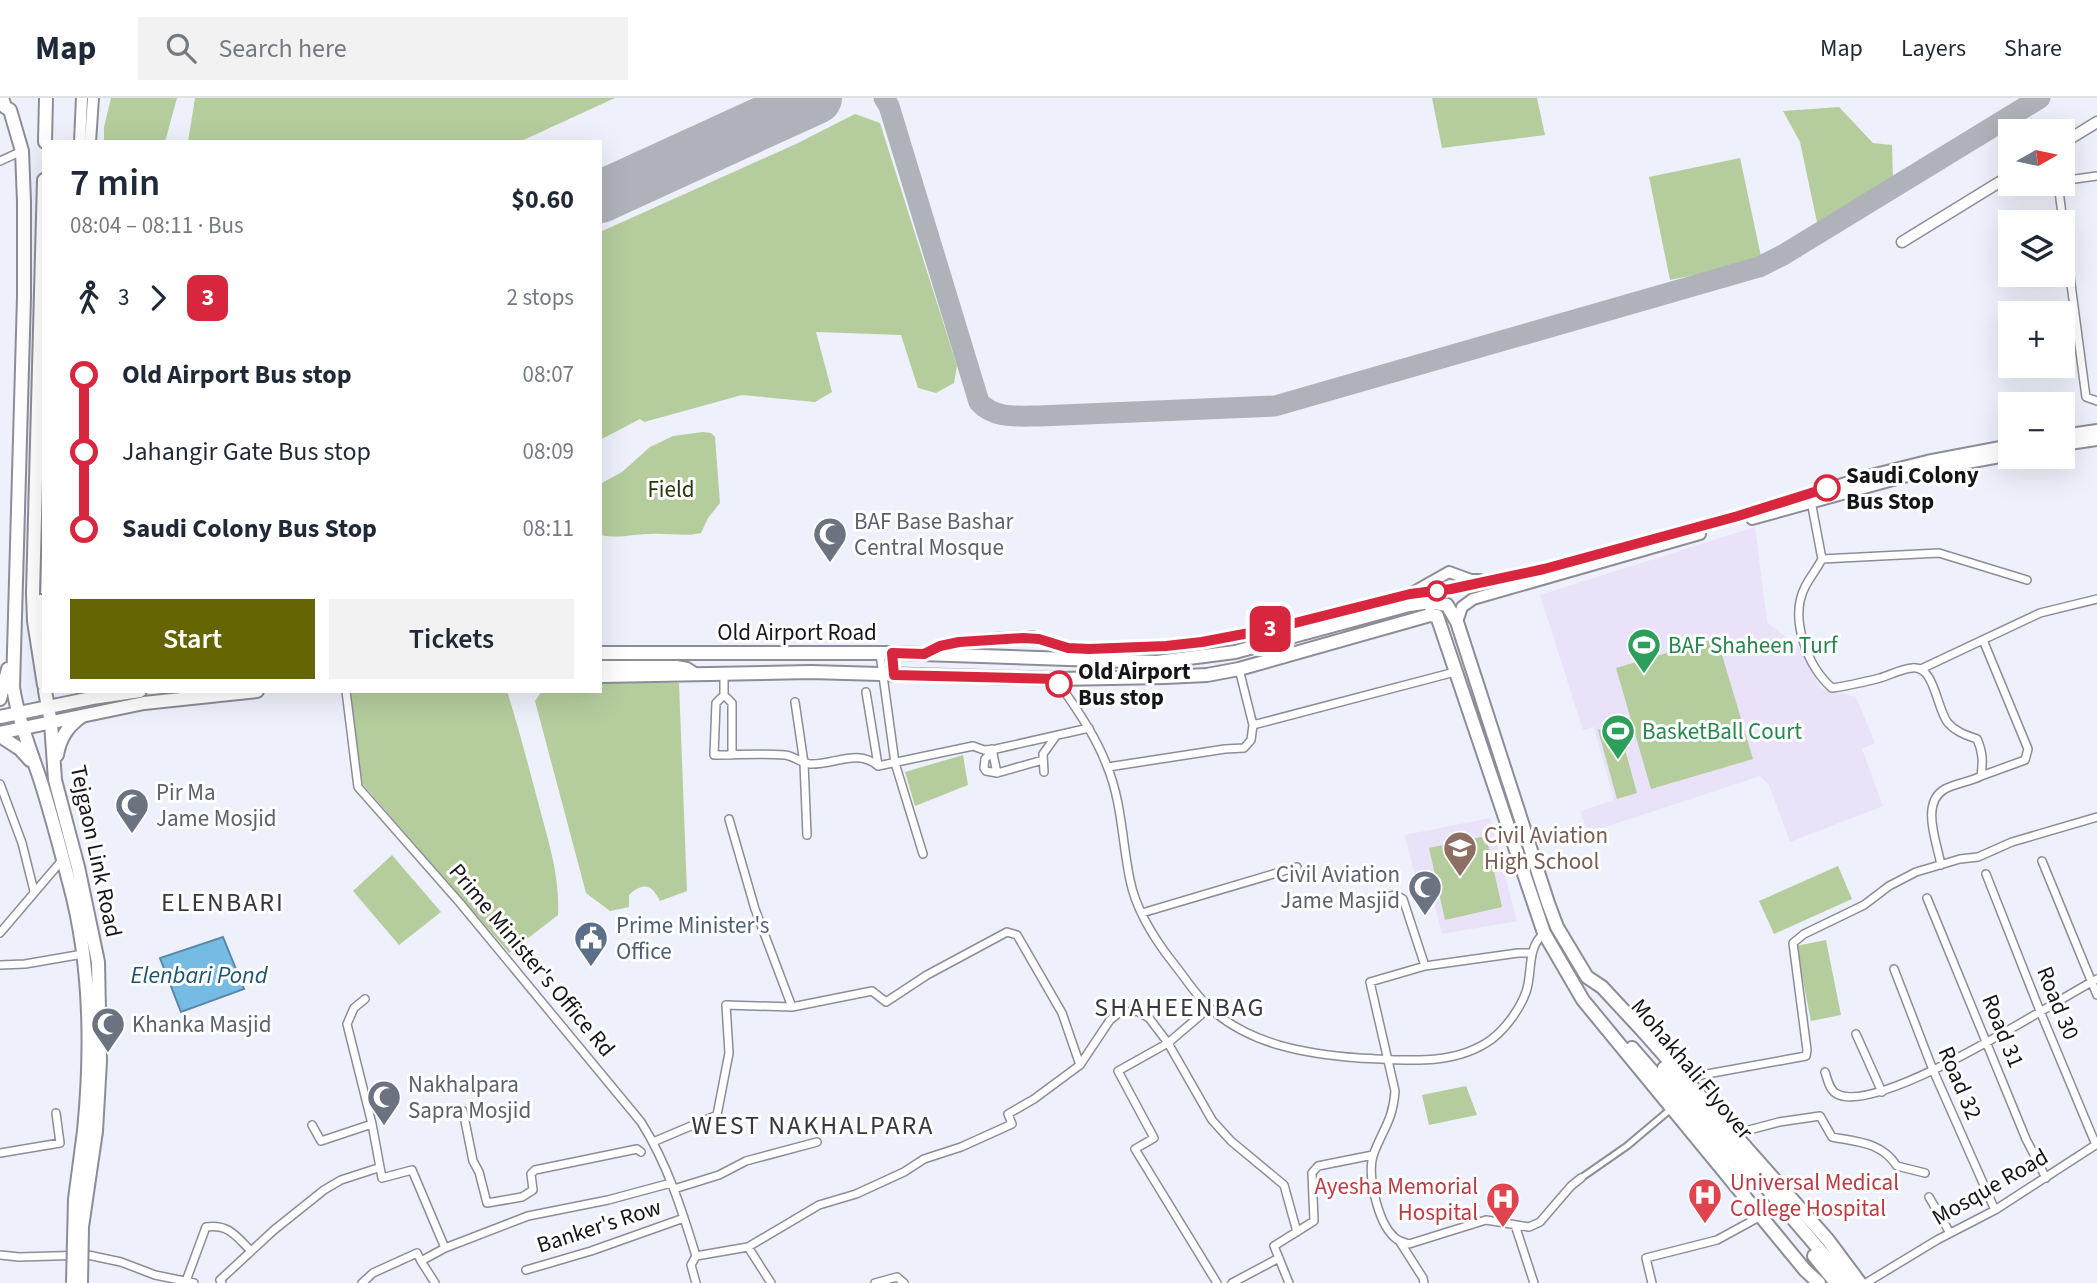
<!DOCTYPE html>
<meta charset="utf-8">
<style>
body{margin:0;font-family:"Source Sans 3",sans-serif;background:#f2f2f3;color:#1f2937;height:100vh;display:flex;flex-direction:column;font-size:26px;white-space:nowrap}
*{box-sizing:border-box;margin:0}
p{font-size:23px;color:#747a83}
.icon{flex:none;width:38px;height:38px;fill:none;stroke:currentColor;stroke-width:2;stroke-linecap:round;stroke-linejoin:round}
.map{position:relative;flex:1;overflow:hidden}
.panel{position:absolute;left:42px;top:42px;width:560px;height:553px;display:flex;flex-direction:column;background:#fff;border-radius:0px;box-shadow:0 7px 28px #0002}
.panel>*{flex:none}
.badge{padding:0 14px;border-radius:10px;font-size:24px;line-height:46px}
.needle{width:46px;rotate:81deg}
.fabs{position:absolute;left:1998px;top:21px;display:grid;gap:14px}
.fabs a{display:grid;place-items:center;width:77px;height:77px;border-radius:0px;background:#fff;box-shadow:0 7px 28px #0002;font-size:35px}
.map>.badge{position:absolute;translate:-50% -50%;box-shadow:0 0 0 4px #fff}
.legs{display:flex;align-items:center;gap:10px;height:77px;padding:0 28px;font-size:23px}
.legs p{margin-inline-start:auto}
.headline{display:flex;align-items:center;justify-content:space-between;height:119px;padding:0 28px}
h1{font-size:38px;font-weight:600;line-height:52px}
.cta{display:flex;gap:14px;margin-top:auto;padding:14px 28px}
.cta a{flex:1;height:80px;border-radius:0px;background:#646500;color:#fff;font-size:28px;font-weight:600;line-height:80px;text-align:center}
.cta a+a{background:#f2f2f3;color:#1f2937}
ul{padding:0 28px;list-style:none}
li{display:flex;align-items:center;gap:24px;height:77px;font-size:26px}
li i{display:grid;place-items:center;width:10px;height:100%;margin:0 9px;background:currentColor}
li i::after{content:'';width:18px;height:18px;margin:-9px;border:5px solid;border-radius:50%;background:#fff}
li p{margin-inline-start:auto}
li:first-child i{background:linear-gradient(#0000 50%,currentColor 0)}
li:last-child i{background:linear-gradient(currentColor 50%,#0000 0)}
header{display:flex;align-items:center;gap:42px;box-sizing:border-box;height:98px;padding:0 35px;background:#fff;border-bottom:2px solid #e0e1e3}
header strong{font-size:33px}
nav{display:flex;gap:38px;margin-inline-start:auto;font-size:24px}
.search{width:490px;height:63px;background:#f2f2f3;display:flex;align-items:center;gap:18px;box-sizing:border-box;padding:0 24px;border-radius:0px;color:#747a83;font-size:26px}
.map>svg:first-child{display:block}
.education{fill:#e9e2f8}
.green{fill:#b5cd9d}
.water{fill:#76bbe4;stroke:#5989a7;stroke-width:2}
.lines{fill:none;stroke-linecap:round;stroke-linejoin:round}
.taxiway{stroke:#b0b2ba;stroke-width:21}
.runway{stroke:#b0b2ba;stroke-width:52}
.pedestrian-casing{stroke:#8c8d97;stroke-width:9}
.minor-casing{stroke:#8c8d97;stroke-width:10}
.tertiary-casing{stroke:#8c8d97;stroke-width:13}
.secondary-casing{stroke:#8c8d97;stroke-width:14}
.primary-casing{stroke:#8c8d97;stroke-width:16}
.trunk-casing{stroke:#8c8d97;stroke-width:16}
.pedestrian{stroke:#fff;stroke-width:5}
.minor{stroke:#fff;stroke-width:7}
.tertiary{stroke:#fff;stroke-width:10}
.secondary{stroke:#fff;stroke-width:10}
.primary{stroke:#fff;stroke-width:12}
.trunk{stroke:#fff;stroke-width:12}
.primary-bridge-casing{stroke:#8c8d97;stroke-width:16;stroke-linecap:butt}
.primary-bridge{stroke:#fff;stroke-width:12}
.line-1-casing{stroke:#fff;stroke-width:16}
.line-1{stroke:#d7263d;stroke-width:10}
.stop-1-dot{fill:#fff;stroke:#d7263d;stroke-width:3.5}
.labels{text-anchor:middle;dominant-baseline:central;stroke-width:6;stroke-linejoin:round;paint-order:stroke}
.stop-label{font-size:23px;font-weight:bold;fill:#141518;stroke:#fefefe;text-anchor:start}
.park-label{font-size:23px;fill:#24380a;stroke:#fefefe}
.worship-label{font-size:23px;fill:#5b616d;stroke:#fefefe;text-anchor:start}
.street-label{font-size:23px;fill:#141518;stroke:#fefefe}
.leisure-label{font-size:23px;fill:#27864d;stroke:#fefefe;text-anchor:start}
.education-label{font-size:23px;fill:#785e54;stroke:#fefefe;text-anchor:start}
.service-label{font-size:23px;fill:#4e5e75;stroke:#fefefe;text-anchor:start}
.health-label{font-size:23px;fill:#be3a42;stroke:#fefefe;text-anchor:start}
.water-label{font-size:24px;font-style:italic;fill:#1d536f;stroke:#fefefe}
.quarter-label{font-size:26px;letter-spacing:2px;fill:#36373f;stroke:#fefefe}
</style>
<header>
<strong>Map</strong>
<div class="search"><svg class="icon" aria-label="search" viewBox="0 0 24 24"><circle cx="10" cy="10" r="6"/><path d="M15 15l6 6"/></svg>Search here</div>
<nav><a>Map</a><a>Layers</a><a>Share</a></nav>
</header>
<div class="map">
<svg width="2097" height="1185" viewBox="0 0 2097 1185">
<rect width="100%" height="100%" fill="#eef0fb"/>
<path class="education" d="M 1755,429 L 1767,524 L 1800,551 L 1820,590 L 1856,599 L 1875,645 L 1862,651 L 1883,708 L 1790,744 L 1769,687 L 1760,678 L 1587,735 L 1581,713 L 1614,702 L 1594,629 L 1583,632 L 1540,497 Z
M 1490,720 L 1517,823 L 1442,836 L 1430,787 L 1418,790 L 1405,737 Z"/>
<path class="green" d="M 111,0 L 177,0 L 165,44 L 104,44 L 104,29 Z
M 195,0 L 615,0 L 519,44 L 188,44 Z
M 1432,0 L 1537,0 L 1545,37 L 1442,50 Z
M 1839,9 L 1873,45 L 1892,47 L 1893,81 L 1818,129 L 1800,44 L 1783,13 Z
M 855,16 L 880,25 L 957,268 L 954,285 L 936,295 L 918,290 L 901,237 L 816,234 L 832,294 L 815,304 L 742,297 L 644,324 L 640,321 L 600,342 L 600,134 L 796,46 Z
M 1740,60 L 1762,163 L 1670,182 L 1649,79 Z
M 703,334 L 711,335 L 715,339 L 720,405 L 708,420 L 701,435 C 684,439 668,435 650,436 C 632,436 620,441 600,437 L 600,386 L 622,374 L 650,349 L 673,338 Z
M 1717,540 L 1753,661 L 1651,691 L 1616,570 Z
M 600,582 L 679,585 L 687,793 L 660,803 C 652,786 643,784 629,797 L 629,809 L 610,813 L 586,795 L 535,603 L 542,593 L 600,593 Z
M 350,593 L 507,593 C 520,634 530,674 541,715 C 550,749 560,781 558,817 L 509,855 L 360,683 Z
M 1618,626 L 1637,695 L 1617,701 L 1598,632 Z
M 963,657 L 968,687 L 915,708 L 905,674 Z
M 1486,738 L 1502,809 L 1445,822 L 1429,750 Z
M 392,757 L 441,814 L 399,847 L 353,793 Z
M 1838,768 L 1852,801 L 1774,836 L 1759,803 Z
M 1826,842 L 1841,917 L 1811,923 L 1796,848 Z
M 1466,988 L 1477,1017 L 1429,1027 L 1422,997 Z"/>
<path class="water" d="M 223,839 L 244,891 L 181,914 L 160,860 Z"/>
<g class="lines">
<path class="taxiway" d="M 884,0 L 889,8 L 979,304 C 994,321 1018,318 1039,318 L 1275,308 L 1759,169 L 1783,157 L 2040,0"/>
<path class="runway" d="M 600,99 L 816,0"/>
<g class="pedestrian-casing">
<path id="pedestrian" d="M 1581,1080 L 1627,1048 L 1672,1010"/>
</g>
<g class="minor-casing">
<path id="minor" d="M 0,63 L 22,53
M 2063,85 L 2068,82 L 2097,78
M 2062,86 L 2059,93 L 2063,124
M 2063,126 L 2086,299 L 2097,303
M 1811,403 L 1822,461 C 1817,471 1810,479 1805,489 C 1789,520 1807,568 1832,590 C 1848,588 1864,584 1880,580 C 1890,577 1901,571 1912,570 C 1935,567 1936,610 1948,625 C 1956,634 1966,637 1977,641 C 1983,654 1983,664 1981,678 C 1970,684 1956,685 1945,691 C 1920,705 1937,744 1941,767
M 1822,461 L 1939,455 L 2027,482
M 880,556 L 895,665 L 923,756
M 1239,571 L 1253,627 L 1451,575
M 1921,571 L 2040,515 L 2097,501
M 724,575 L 724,597
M 1056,581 C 1075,609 1095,636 1107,668 C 1122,704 1122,744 1130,782 C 1136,812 1155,842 1174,866 C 1186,881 1197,899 1211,911 C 1251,947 1307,956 1359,960 C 1404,962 1454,969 1492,941 C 1506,930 1520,911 1526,894 C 1533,874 1526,851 1544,835
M 346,593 L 358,689 L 460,805 L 641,1024 C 667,1065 682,1112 696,1158
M 866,594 L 878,667
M 795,604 L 804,665 L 807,737
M 992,651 L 997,675 L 1043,662
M 992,654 L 985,661 L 984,670 L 986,673 L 997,675
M 732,657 L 732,605 L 724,597 L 716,605 L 714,657 C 738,657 762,655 785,657 C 794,658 801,665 810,666 C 834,667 858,650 878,668 L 973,648 L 984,652 L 996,651 L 1089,630
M 1108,669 L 1225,651 L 1244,650 L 1251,642 L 1253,627
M 1044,674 L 1043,656 L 1056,638
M 1981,678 L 2025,662 L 2028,651 L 1983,542
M 0,686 L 22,745 L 34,793
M 2042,763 L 2097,897
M 1986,776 L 2040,913 L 2096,1047
M 1927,800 L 2026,1041 L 2046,1080
M 1348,805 L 1396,797 L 1403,801 L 1425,868
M 1142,815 L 1297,769
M 0,835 L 63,761
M 1532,855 L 1518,855 L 1425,868 L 1370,884 L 1395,993 C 1393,1022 1383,1031 1374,1055 C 1366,1076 1378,1124 1394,1139 C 1398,1143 1403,1144 1409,1146 L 1486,1122 L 1529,1129 L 1540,1124 L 1571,1088 L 1581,1080
M 0,867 L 25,866 L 83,856
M 1894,871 L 1933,972 L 1995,1112
M 365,901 L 354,910 L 347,926 L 372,1026
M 1209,910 L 1168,945 L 1118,973 L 1154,1040 L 1135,1051 L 1217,1185
M 1856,936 L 1882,994
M 1080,967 L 1110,922 L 1119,915 L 1137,913 L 1149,920 L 1168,945 L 1212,1022 L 1231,1043 L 1284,1087 L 1297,1134
M 1825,974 C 1828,982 1829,992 1837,996 C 1879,1018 2053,904 2097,881
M 1685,980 L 1806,958 L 1807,952 L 1793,845 L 1804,836 L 1864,807 L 1889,788 L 1916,774 L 1960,761 L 1978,759 L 2012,744 L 2097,719
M 463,1013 L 473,1063 L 479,1074 L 487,1105 L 522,1099 L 533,1092 L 531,1076 L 535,1072 L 637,1051 L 641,1054
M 312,1027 L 321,1043 L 372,1026 L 382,1080 L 412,1072 L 445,1150
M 1734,1036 L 1779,1024 L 1820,1018 L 1832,1039 C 1858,1044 1881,1044 1897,1068 L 1925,1075
M 653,1044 L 717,1017 L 729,955 L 726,907 L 792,909 L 755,811 L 729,721
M 0,1055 L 60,1045 L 56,1015
M 674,1091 L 719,1077 L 746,1063 L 817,1044
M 1929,1099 L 1950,1135
M 1515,1127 L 1534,1185
M 1400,1144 L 1423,1180 L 1424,1185
M 748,1149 L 771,1185
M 0,1157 L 19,1159 L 88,1157 L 121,1164 L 155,1177 L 194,1185
M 696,1158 L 748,1149 L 819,1107 L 856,1096 L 904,1074 L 924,1061 L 961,1049 L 1012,1026 L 1008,1016 L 1034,1001 L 1080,967 L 1062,915 L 1017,837 L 1007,834 L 927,877 L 886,904 L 872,893 L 792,909
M 421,1163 L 435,1185
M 526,1172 L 591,1153 L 684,1120
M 186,1183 L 206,1129 C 229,1126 236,1138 251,1153
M 222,1185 L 220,1182 L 274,1132 L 324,1092 L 341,1082 L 378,1070
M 362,1185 L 373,1175 L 417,1155 L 421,1163 L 445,1150 L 528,1118 L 608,1102 L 671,1085
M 696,1185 L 691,1167 L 696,1158
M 875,1185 L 897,1179 L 904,1185
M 1232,1185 L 1279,1160
M 1289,1185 L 1274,1148 L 1314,1123 L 1312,1075 L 1318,1068 L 1373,1057
M 1652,1185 L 1646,1160 L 1717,1142 L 1761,1118
M 1866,1185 L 1937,1142 L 1995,1112 L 2097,1046"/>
</g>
<g class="tertiary-casing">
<path id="tertiary" d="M 2063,45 L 2097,24
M 1902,144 L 2011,77"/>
</g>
<g class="secondary-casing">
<path id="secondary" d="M 80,44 L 82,0
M 90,44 L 93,0
M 2063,337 L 2097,332
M 2063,347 L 2097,342
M 1752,421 L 1929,372 L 2011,357
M 1430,509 L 1433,498 L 1442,493 L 1544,471 L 1738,418 L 1875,376 L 1927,363 L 2011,347
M 1457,524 L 1462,509 L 1473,501 L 1700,436
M 924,556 L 940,548 L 959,544 L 1005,540 L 1032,539 L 1068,550 L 1100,551 L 1166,549 L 1202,544 L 1275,530 L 1410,496 L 1449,474 L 1471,482 L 1480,482
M 600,568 L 676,568 L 687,570 L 696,576"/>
</g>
<g class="primary-casing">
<path id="primary" d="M 2,0 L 5,9 L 10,12 L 22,53 L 24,104 L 24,199 L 13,589 C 18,621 30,651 40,681 C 51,715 60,750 69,784 C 91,864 92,951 84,1033
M 45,44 L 46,0
M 44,82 L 33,495 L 34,523 L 44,587
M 41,503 L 44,528
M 45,593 L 51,625 L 55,682 L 78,769 L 98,864 L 100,963 L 96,1033
M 0,601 L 8,571
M 0,638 L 20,651 L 30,662
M 57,657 C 60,639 68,628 82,618"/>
</g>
<g class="trunk-casing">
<path id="trunk" d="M 600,555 L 892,555 L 1157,564 L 1235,554 L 1409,507 L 1430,504 L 1447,507 L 1457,524 L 1548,805 L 1557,829 L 1587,879 L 1602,889 L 1641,931 L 1828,1142 L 1860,1185
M 600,578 L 811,574 L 1056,581 L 1165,579 L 1207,577 L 1239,571 L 1430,517 L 1437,518 L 1544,835 L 1583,902 L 1805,1172 L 1819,1185
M 0,619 L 92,600 L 140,593
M 0,635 L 144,605 L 257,593
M 1632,950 L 1744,1078
M 1664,970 L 1848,1185
M 1814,1158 L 1836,1185"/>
</g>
<use href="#pedestrian" class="pedestrian"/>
<use href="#minor" class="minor"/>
<use href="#tertiary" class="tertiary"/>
<use href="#secondary" class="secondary"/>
<use href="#primary" class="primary"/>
<use href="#trunk" class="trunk"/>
<g class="primary-bridge-casing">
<path id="primary-bridge" d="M 73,1185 L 75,1101 L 84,1033
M 81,1185 L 82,1129 L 96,1033"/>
</g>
<use href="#primary-bridge" class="primary-bridge"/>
</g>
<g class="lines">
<g class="line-1-casing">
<path id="line-1" d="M 1059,586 L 1056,581 L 894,577 L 892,555 L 924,556 L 940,548 L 959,544 L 1023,540 L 1039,541 L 1068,550 L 1089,551 L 1166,548 L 1202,544 L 1275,530 L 1410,496 L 1451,491 L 1544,471 L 1738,418 L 1827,390"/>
</g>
<use href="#line-1" class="line-1"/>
</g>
<defs>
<g id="mosque-pin" transform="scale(1.75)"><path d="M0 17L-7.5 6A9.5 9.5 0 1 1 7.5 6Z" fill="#6b7280" stroke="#fefefe"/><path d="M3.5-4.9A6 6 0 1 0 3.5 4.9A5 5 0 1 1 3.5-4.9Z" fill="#fff"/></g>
<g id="stadium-pin" transform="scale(1.75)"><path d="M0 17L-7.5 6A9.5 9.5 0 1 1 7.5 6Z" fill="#2e9e5b" stroke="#fefefe"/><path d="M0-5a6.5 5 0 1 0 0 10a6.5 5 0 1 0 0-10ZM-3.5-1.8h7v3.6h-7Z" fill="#fff"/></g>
<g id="school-pin" transform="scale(1.75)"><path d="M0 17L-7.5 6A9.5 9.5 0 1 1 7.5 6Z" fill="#8d6e63" stroke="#fefefe"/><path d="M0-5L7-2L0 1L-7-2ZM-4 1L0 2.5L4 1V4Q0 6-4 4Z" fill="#fff"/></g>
<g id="civic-pin" transform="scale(1.75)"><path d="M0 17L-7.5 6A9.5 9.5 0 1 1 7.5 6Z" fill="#5c6f8a" stroke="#fefefe"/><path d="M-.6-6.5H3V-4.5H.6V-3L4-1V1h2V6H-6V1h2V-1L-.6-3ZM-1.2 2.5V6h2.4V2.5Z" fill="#fff"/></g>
<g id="hospital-pin" transform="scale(1.75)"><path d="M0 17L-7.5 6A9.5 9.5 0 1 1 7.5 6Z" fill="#e0444e" stroke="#fefefe"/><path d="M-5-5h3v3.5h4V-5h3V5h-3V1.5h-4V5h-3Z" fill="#fff"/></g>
</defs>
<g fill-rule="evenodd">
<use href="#mosque-pin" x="830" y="436"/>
<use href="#stadium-pin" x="1644" y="547"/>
<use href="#stadium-pin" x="1618" y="633"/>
<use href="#mosque-pin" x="132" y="707"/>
<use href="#school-pin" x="1460" y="750"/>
<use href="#mosque-pin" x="1425" y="789"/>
<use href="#civic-pin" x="591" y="840"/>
<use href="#mosque-pin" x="108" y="926"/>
<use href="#mosque-pin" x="384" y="999"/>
<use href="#hospital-pin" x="1705" y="1097"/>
<use href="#hospital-pin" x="1503" y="1101"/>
</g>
<g class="stop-1-dot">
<circle cx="1827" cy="390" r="12"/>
<circle cx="1437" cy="493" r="9"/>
<circle cx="1059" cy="586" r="12"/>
</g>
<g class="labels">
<g class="stop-label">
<text x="1846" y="377">Saudi Colony<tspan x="1846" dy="26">Bus Stop</tspan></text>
<text x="1078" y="573">Old Airport<tspan x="1078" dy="26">Bus stop</tspan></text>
</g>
<g class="park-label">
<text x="671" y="391">Field</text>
</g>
<g class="worship-label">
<text x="854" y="423">BAF Base Bashar<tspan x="854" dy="26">Central Mosque</tspan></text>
<text x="156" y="694">Pir Ma<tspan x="156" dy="26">Jame Mosjid</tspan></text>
<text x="1400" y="776" text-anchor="end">Civil Aviation<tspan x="1400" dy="26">Jame Masjid</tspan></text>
<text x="132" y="926">Khanka Masjid</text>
<text x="408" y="986">Nakhalpara<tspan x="408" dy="26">Sapra Mosjid</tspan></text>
</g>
<g class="street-label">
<text x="797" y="534">Old Airport Road</text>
<text transform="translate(96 753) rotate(78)">Tejgaon Link Road</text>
<text transform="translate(532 862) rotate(50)">Prime Minister's Office Rd</text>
<text transform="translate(2058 905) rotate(68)">Road 30</text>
<text transform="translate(2003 933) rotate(68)">Road 31</text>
<text transform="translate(1692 971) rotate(50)">Mohakhali Flyover</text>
<text transform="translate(1960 985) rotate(67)">Road 32</text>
<text transform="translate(1990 1089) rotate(-30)">Mosque Road</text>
<text transform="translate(599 1128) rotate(-18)">Banker's Row</text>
</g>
<g class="leisure-label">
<text x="1668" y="547">BAF Shaheen Turf</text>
<text x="1642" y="633">BasketBall Court</text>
</g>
<g class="education-label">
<text x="1484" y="737">Civil Aviation<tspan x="1484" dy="26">High School</tspan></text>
</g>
<g class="service-label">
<text x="616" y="827">Prime Minister's<tspan x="616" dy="26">Office</tspan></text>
</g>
<g class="health-label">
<text x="1730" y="1084">Universal Medical<tspan x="1730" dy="26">College Hospital</tspan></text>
<text x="1478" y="1088" text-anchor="end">Ayesha Memorial<tspan x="1478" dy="26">Hospital</tspan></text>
</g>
<g class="water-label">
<text x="199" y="877">Elenbari Pond</text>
</g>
<g class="quarter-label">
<text x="223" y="804">ELENBARI</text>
<text x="1180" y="909">SHAHEENBAG</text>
<text x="813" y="1027">WEST NAKHALPARA</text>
</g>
</g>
</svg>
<div class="fabs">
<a><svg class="needle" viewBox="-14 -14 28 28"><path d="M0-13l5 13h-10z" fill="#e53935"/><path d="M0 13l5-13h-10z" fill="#747a83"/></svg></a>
<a><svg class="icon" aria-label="layers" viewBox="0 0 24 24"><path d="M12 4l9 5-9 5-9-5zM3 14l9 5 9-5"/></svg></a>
<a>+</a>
<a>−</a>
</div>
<b class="badge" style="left:1270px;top:531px;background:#d7263d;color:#fff">3</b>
<section class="panel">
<div class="headline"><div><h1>7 min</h1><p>08:04 – 08:11 · Bus</p></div><b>$0.60</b></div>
<div class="legs"><svg class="icon" aria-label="walk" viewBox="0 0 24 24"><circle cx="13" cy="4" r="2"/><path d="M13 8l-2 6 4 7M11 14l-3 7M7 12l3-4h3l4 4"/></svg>3<svg class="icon" aria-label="forward" viewBox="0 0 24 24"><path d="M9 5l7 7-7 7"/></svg><b class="badge" style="background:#d7263d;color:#fff">3</b><p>2 stops</p></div>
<ul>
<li><i style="color:#d7263d"></i><b>Old Airport Bus stop</b><p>08:07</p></li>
<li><i style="color:#d7263d"></i><span>Jahangir Gate Bus stop</span><p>08:09</p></li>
<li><i style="color:#d7263d"></i><b>Saudi Colony Bus Stop</b><p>08:11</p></li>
</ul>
<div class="cta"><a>Start</a><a>Tickets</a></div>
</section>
</div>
